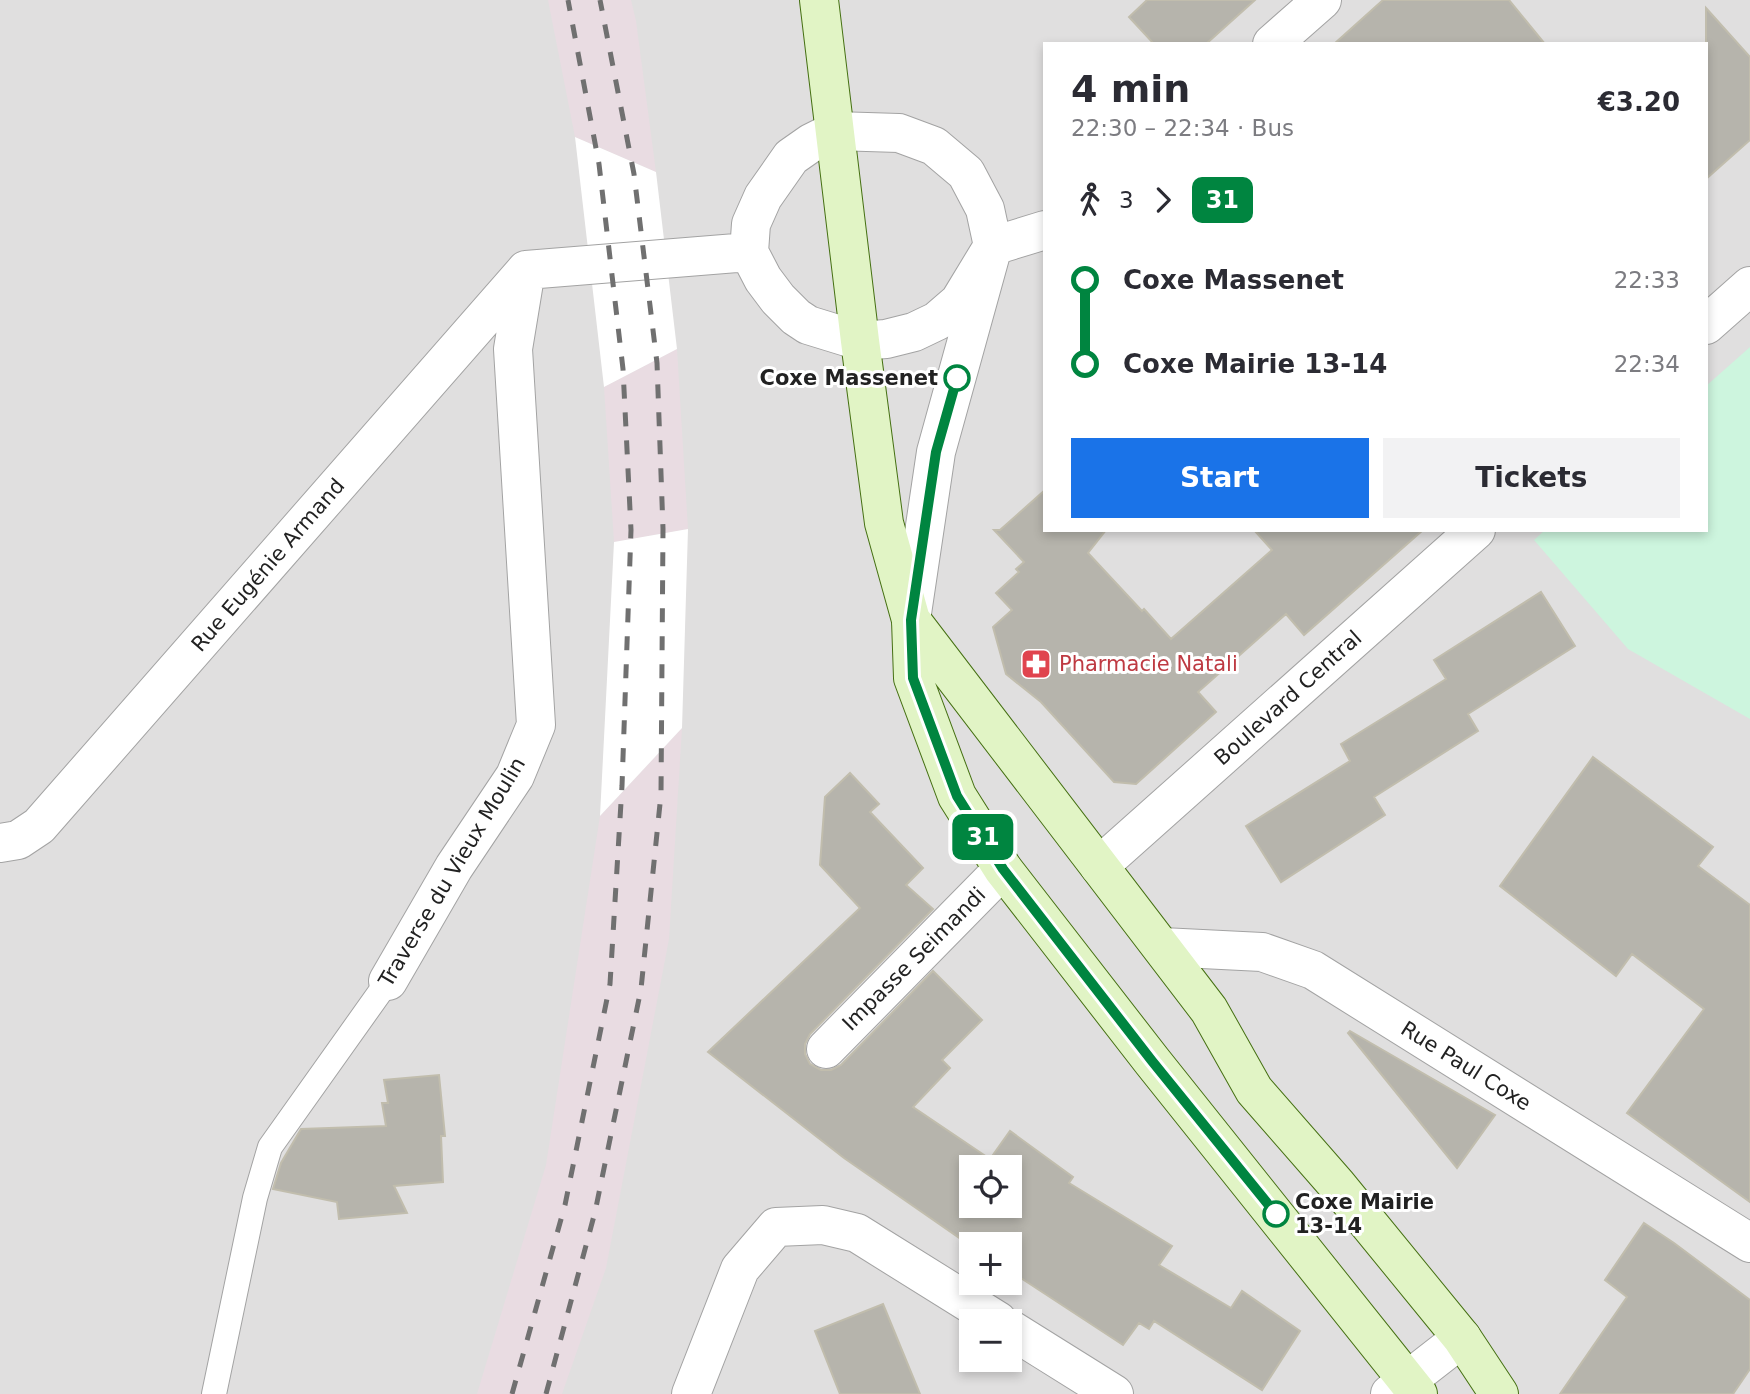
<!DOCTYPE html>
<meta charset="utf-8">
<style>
body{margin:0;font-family:"DejaVu Sans",sans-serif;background:#f2f2f3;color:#2b2b33;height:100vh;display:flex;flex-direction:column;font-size:26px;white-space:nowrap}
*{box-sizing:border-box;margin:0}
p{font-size:23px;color:#7c7c81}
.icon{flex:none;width:38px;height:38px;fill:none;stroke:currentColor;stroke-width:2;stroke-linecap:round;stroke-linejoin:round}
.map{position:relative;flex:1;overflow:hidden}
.drawer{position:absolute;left:1043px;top:42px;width:665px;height:490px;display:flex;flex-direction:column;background:#fff;border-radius:0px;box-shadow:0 4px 10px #0003}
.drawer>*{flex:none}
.badge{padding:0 14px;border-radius:10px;font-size:24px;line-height:46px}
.fabs{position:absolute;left:959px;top:1155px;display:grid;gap:14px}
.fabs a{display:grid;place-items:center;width:63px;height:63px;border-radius:0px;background:#fff;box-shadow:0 4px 10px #0003;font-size:35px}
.map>.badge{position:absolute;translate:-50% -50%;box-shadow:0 0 0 4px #fff}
.legs{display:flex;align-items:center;gap:10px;height:77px;padding:0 28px;font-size:23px}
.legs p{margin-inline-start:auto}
.headline{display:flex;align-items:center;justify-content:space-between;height:119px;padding:0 28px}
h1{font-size:38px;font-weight:700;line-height:52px}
.button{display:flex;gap:14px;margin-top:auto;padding:14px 28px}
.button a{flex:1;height:80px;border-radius:0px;background:#1a73e8;color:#fff;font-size:28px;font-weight:700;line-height:80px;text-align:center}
.button a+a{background:#f2f2f3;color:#2b2b33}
ul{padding:0 28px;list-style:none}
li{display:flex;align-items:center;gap:24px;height:84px;font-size:26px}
li i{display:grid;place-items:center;width:10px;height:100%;margin:0 9px;background:currentColor}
li i::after{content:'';width:18px;height:18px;margin:-9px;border:5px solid;border-radius:50%;background:#fff}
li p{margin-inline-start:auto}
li:first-child i{background:linear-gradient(#0000 50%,currentColor 0)}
li:last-child i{background:linear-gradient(currentColor 50%,#0000 0)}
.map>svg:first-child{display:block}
.residential{fill:#e0dfdf;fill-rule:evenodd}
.industrial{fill:#e9dce2}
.park{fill:#cdf5de}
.pier{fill:#fff}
.building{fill:#b6b4ac;stroke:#c1bdad;stroke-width:2;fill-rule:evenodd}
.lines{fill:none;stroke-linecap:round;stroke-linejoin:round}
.lane-casing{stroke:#a3a3a3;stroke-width:26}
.street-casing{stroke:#a3a3a3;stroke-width:40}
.secondary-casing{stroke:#457012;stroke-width:40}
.lane{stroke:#fff;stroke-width:24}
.street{stroke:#fff;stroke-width:38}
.secondary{stroke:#e1f4c5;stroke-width:38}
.rail{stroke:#707070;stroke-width:5;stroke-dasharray:14 14;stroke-linecap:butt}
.line-1-casing{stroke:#fff;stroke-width:16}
.line-1{stroke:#008540;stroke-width:10}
.stop-1-dot{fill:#fff;stroke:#008540;stroke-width:3.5}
.labels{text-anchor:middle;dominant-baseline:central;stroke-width:6;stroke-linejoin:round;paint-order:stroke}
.stop-label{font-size:21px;font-weight:bold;fill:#222;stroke:#fff;text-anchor:end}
.street-label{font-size:21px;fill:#222;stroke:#fff}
.health-label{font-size:21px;fill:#be3a42;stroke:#fff;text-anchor:start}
</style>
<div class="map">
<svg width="1750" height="1394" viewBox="0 0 1750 1394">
<rect width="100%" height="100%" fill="#f1f1ea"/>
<path class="residential" d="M 0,0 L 1750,0 L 1750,1394 L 0,1394 ZM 1045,44 L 1706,44 L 1706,530 L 1045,530 ZM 971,1167 L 1010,1167 L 1010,1206 L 971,1206 ZM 971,1244 L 1010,1244 L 1010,1283 L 971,1283 ZM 971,1321 L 1010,1321 L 1010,1360 L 971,1360 Z"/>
<path class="industrial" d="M 548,0 L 631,0 L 636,21 L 656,172 L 575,137 Z
M 677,349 L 688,529 L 614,542 L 604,387 Z
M 682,728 L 669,939 L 606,1268 L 562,1394 L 477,1394 L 546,1165 L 600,816 Z"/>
<path class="park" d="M 1750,347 L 1750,719 L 1628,649 L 1534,540 L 1545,530 L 1706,530 L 1706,386 Z"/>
<path class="pier" d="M 575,137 L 656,172 L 677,349 L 604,387 Z
M 688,529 L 682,728 L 600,816 L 614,542 Z"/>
<path class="building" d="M 1147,0 L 1255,0 L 1206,44 L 1154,44 L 1129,17 Z
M 1383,0 L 1509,0 L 1545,44 L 1334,44 Z
M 1706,8 L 1750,57 L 1750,140 L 1706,179 Z
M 1045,490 L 1045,530 L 1106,530 L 1088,553 L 1142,611 L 1144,609 L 1171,639 L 1272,550 L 1254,530 L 1423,530 L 1304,635 L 1286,614 L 1198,692 L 1216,712 L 1136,784 L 1114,782 L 1041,702 L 1006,674 L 993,627 L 1012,610 L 996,593 L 1019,572 L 1016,569 L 1024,562 L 994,530 L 1000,530 Z
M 1541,592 L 1575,646 L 1468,714 L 1478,731 L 1374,797 L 1385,815 L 1281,882 L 1246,826 L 1350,761 L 1341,744 L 1446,679 L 1434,660 Z
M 1593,757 L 1713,847 L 1698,866 L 1750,905 L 1750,1202 L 1627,1113 L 1704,1009 L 1632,954 L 1616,976 L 1500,886 Z
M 850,773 L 879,804 L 870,812 L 923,868 L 906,885 L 933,909 L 810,1034 L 805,1044 L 805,1054 L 810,1064 L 821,1070 L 831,1070 L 841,1065 L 933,971 L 982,1020 L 942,1060 L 950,1068 L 913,1107 L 990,1159 L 1010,1131 L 1073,1177 L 1069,1183 L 1172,1246 L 1159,1265 L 1231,1308 L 1242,1291 L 1300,1331 L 1262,1390 L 1154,1321 L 1149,1329 L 1139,1323 L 1123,1345 L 1010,1271 L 1010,1244 L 971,1244 L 971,1246 L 844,1158 L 708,1052 L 860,908 L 820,865 L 825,797 ZM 971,1167 L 1010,1167 L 1010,1206 L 971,1206 Z
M 1350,1031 L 1495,1115 L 1457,1168 L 1348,1033 Z
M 439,1075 L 445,1136 L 441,1136 L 443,1182 L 394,1186 L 407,1213 L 339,1219 L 337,1202 L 273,1189 L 281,1163 L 301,1129 L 386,1126 L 382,1103 L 388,1103 L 384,1080 Z
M 1644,1223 L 1674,1243 L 1750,1300 L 1750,1369 L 1733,1394 L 1560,1394 L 1627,1297 L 1605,1280 Z
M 883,1304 L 920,1394 L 840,1394 L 815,1331 Z"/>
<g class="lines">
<g class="lane-casing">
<path id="lane" d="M 214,1394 L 255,1198 L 270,1147 L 388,981"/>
</g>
<g class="street-casing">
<path id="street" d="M 1272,44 L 1322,0
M 993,246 L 1045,230
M 526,270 L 749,252
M 1706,325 L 1750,286
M 911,620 L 936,452 L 993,246 L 985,209 L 966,173 L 934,146 L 899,133 L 835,131 L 811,143 L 791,157 L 763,197 L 751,224 L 749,252 L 763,279 L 778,299 L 796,317 L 808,325 L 860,341 L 886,339 L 914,332 L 937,321 L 959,302 L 993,246
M 0,843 L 18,840 L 39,826 L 526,270
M 1099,866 L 1476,530
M 1162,947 L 1262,952 L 1313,970 L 1750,1243
M 388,981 L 454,867 L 515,776 L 536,725 L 513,349 L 526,270
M 826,1049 L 1003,869
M 1010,1329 L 1114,1394
M 691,1394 L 740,1269 L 776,1227 L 823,1225 L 857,1233 L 998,1321
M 1390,1394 L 1462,1338"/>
</g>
<g class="secondary-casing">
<path id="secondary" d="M 819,0 L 860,341 L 884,523 L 911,620 L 913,678 L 957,796 L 1003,869 L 1152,1061 L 1418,1394
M 911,620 L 1209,1010 L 1254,1090 L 1337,1185 L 1462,1338 L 1499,1394"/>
</g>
<use href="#lane" class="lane"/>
<use href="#street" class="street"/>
<use href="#secondary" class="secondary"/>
<path class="rail" d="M 512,1394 L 565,1205 L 610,984 L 622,786 L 631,530 L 623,369 L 599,164 L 568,0
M 546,1394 L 595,1212 L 641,989 L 661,794 L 663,529 L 657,363 L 634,174 L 600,0"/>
</g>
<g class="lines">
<g class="line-1-casing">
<path id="line-1" d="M 957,378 L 936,452 L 911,620 L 913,678 L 957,796 L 1003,869 L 1152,1061 L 1276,1214"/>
</g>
<use href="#line-1" class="line-1"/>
</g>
<defs>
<g id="pharmacy-square" transform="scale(1.575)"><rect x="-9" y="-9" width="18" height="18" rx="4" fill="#e0444e" stroke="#fff"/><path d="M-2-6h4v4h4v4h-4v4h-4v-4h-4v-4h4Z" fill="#fff"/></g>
</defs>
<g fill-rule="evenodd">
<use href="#pharmacy-square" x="1036" y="664"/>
</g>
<g class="stop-1-dot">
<circle cx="957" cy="378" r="12"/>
<circle cx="1276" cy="1214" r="12"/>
</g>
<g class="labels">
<g class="stop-label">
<text x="938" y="378">Coxe Massenet</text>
<text x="1295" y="1202" text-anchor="start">Coxe Mairie<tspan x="1295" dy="24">13-14</tspan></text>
</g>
<g class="street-label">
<text transform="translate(268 565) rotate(-49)">Rue Eugénie Armand</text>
<text transform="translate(1288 698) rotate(-42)">Boulevard Central</text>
<text transform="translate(452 872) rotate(-59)">Traverse du Vieux Moulin</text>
<text transform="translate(914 959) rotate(-45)">Impasse Seimandi</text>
<text transform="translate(1466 1066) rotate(32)">Rue Paul Coxe</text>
</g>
<g class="health-label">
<text x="1059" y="664">Pharmacie Natali</text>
</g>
</g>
</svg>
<div class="fabs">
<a><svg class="icon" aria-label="locate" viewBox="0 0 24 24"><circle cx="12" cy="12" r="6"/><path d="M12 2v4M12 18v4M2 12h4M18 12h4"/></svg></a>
<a>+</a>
<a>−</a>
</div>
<b class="badge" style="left:983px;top:837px;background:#008540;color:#fff">31</b>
<section class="drawer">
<div class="headline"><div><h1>4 min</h1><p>22:30 – 22:34 · Bus</p></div><b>€3.20</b></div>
<div class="legs"><svg class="icon" aria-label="walk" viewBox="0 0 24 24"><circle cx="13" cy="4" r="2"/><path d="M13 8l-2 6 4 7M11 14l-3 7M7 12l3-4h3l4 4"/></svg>3<svg class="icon" aria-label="forward" viewBox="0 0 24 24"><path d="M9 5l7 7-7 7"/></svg><b class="badge" style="background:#008540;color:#fff">31</b></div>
<ul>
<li><i style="color:#008540"></i><b>Coxe Massenet</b><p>22:33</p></li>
<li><i style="color:#008540"></i><b>Coxe Mairie 13-14</b><p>22:34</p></li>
</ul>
<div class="button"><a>Start</a><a>Tickets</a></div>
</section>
</div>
